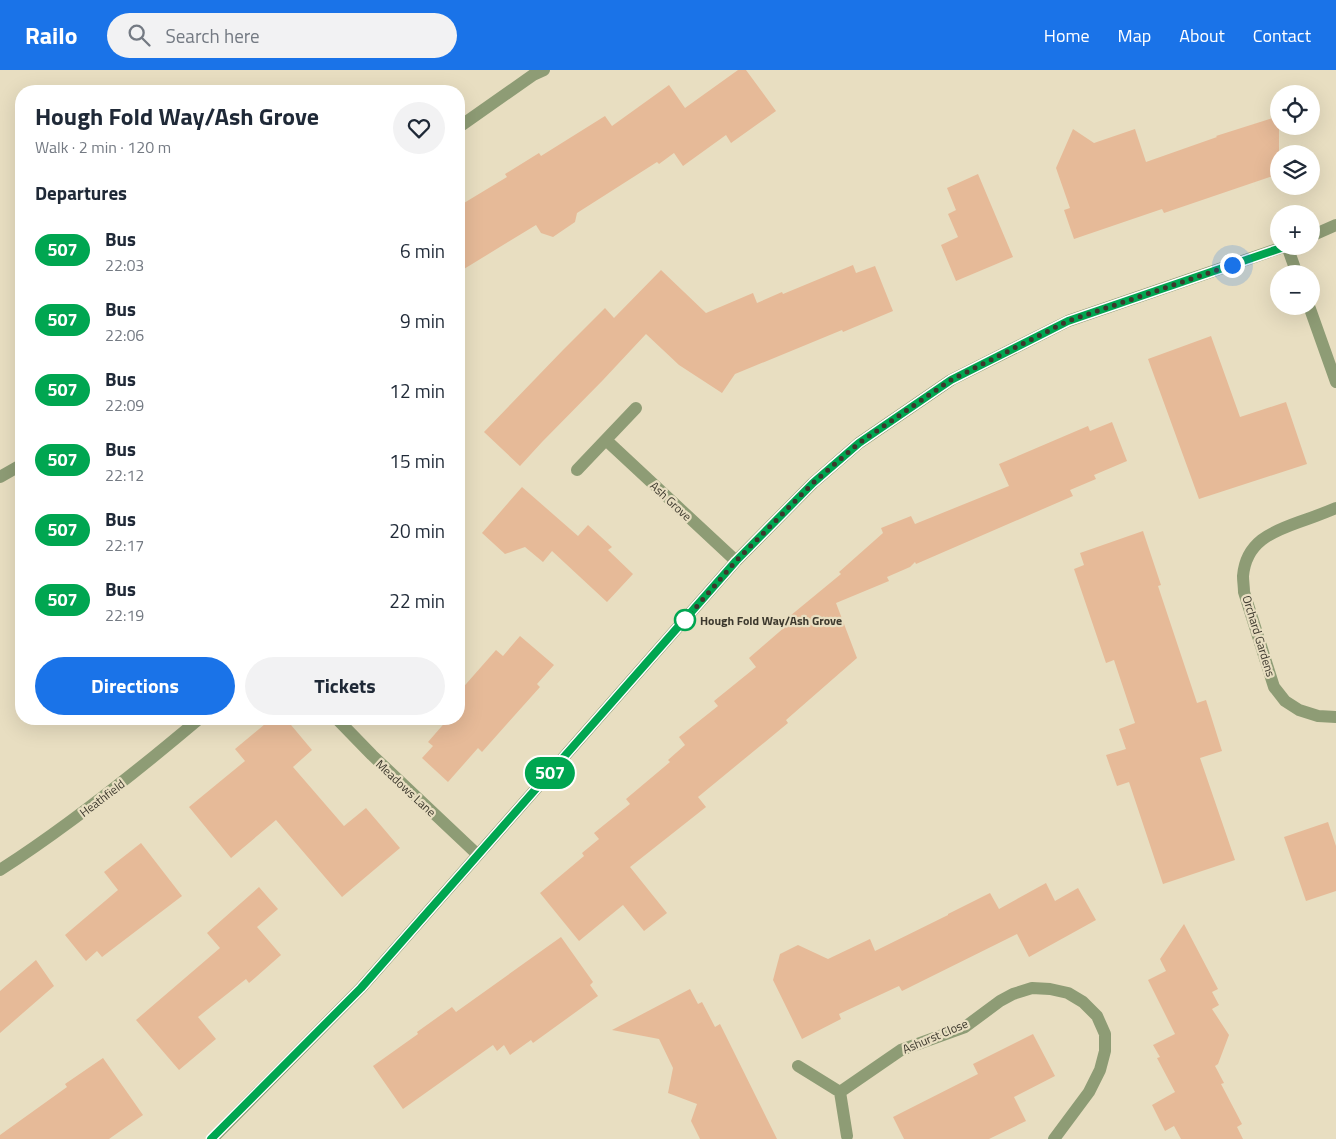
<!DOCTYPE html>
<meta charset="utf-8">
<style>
body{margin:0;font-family:"Titillium Web",sans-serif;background:#f2f2f3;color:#1f2937;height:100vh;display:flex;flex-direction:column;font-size:19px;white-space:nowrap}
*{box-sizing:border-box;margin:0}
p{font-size:16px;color:#747a83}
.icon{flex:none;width:28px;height:28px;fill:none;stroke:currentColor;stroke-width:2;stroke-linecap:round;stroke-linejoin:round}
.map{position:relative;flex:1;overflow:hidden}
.side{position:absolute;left:15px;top:15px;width:450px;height:640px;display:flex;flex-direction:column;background:#fff;border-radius:20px;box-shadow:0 5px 20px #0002}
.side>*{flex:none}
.badge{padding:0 10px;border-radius:16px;font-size:18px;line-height:32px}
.tools{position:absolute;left:1270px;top:15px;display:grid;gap:10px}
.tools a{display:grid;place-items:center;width:50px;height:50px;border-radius:50%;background:#fff;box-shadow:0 5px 20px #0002;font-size:25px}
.you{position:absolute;width:25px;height:25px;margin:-12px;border:4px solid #fff;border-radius:50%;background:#1a73e8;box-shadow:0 0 0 8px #1a73e833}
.map>.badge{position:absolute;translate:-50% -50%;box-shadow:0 0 0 2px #fff}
h2{padding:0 20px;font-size:19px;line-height:45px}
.round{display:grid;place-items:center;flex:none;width:52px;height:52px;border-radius:26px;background:#f2f2f3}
.overview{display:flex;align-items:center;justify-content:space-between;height:85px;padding:0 20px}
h1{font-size:24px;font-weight:700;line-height:38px}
.button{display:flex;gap:10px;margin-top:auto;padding:10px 20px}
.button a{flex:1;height:58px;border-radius:30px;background:#1a73e8;color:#fff;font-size:20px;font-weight:700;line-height:58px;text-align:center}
.button a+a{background:#f2f2f3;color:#1f2937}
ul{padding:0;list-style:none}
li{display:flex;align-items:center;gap:15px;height:70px;padding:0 20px}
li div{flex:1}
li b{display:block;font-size:19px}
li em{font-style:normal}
li .badge{min-width:55px;font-weight:700;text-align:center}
header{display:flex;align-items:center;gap:30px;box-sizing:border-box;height:70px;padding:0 25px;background:#1a73e8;color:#fff}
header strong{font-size:24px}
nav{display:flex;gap:28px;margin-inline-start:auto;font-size:18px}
.search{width:350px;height:45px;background:#f2f2f3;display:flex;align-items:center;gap:12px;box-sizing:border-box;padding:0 18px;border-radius:28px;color:#747a83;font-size:19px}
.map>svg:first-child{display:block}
.building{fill:#e6ba98}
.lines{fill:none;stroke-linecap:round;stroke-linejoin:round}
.minor{stroke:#8e9c75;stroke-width:12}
.line-casing{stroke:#fff;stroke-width:11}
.line{stroke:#00a651;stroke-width:8}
.walk{stroke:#3c382d;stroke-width:5;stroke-dasharray:0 9}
.stop-dot{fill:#fff;stroke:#00a651;stroke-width:2.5}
.labels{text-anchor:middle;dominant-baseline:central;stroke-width:4.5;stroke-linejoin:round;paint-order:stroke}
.street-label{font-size:12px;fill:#3c382d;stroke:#e8dec1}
.stop-label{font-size:12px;font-weight:bold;fill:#3c382d;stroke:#e8dec1;text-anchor:start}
</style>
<header>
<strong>Railo</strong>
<div class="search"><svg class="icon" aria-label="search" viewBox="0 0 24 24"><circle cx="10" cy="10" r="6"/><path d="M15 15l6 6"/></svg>Search here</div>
<nav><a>Home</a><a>Map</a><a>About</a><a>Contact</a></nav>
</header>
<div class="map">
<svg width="1336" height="1069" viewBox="0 0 1336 1069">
<rect width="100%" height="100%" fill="#e8dec1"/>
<path class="building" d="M 738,0 L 746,0 L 776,41 L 731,73 L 726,65 L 683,96 L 674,83 L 659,94 L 657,92 L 577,143 L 575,152 L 553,167 L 541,163 L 536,155 L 459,202 L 459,136 L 507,107 L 505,104 L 539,83 L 541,86 L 605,46 L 612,56 L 669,15 L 685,38 Z
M 1279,46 L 1279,104 L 1164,143 L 1162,139 L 1074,169 L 1064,140 L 1070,138 L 1056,98 L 1073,59 L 1094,73 L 1135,59 L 1146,92 L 1217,67 L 1216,66 Z
M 978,104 L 1013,187 L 956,211 L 941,175 L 958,167 L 948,144 L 956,140 L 947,118 Z
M 853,195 L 856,203 L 875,196 L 893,241 L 843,262 L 842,260 L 735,304 L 722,323 L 679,295 L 646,264 L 603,310 L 542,372 L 520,396 L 484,362 L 563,280 L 605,238 L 614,248 L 661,200 L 706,243 L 753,223 L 757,233 L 782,222 L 783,224 Z
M 1211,266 L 1240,347 L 1286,332 L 1307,394 L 1199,429 L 1148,289 Z
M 1112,352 L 1127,391 L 1094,405 L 1096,409 L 1070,420 L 1073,426 L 916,494 L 915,492 L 910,497 L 887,507 L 889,511 L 836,533 L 857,588 L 786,650 L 788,653 L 698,727 L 706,737 L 630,797 L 667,843 L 644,861 L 623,835 L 579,871 L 540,823 L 584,786 L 582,783 L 599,769 L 594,763 L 630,734 L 626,729 L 670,692 L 668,690 L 685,675 L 679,667 L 718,636 L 714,631 L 756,597 L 749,588 L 793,550 L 790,546 L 841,504 L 839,502 L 883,463 L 881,458 L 911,446 L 915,454 L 1009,416 L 999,394 L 1088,356 L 1090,361 Z
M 522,417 L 578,466 L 588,455 L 612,477 L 608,480 L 633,504 L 607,532 L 552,481 L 543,492 L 525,477 L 505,484 L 482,463 Z
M 1143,461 L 1161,515 L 1158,516 L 1197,633 L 1206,630 L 1222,681 L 1200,688 L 1235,790 L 1163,814 L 1129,712 L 1117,716 L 1106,685 L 1126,679 L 1119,659 L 1135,653 L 1114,590 L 1106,593 L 1074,499 L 1084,495 L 1080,483 Z
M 520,566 L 554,595 L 537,614 L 540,617 L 482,682 L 478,678 L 448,712 L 422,688 L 433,676 L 428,672 L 448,649 L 459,649 L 459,622 L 496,580 L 503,586 Z
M 271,649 L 286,649 L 312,680 L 293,697 L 344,756 L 366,738 L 400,778 L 342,827 L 276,750 L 231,788 L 189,737 L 245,691 L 235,679 Z
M 1328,752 L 1336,776 L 1336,821 L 1306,831 L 1284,767 Z
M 141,773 L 182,826 L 102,887 L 97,881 L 86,891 L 65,865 L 118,820 L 104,802 Z
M 1046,813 L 1055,831 L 1078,818 L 1096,850 L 1029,887 L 1017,864 L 902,921 L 899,916 L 839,944 L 841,949 L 802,969 L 773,910 L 780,884 L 798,875 L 828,889 L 870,869 L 875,881 L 948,845 L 948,844 L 990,823 L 999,839 Z
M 259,817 L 278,839 L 257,857 L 281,885 L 249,913 L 246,909 L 198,947 L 216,969 L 179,1000 L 136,950 L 220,878 L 207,863 Z
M 1184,854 L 1218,919 L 1212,922 L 1219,935 L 1212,939 L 1229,965 L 1218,994 L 1215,996 L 1224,1013 L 1221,1014 L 1242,1054 L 1237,1057 L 1243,1069 L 1181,1069 L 1174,1056 L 1165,1061 L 1152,1035 L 1175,1022 L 1157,988 L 1160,987 L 1153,975 L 1175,964 L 1148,910 L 1166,901 L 1160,889 Z
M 561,867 L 593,912 L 590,915 L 598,926 L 533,973 L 531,970 L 510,985 L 504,975 L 497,981 L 493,975 L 403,1039 L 373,996 L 418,964 L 417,962 L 452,937 L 456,942 Z
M 36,890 L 54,916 L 0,963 L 0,921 Z
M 690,919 L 698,934 L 702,932 L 715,957 L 720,954 L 777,1069 L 700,1069 L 691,1051 L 697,1034 L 668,1023 L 673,998 L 659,969 L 612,960 Z
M 1033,964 L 1055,1006 L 1014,1027 L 1026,1051 L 989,1069 L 904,1069 L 893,1047 L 978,1004 L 973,994 Z
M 103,988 L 143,1045 L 109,1069 L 0,1069 L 0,1065 L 67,1017 L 65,1014 Z"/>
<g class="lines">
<path class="minor" d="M 459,57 L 533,5 L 544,0
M 1311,166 L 1336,155
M 1287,176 L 1297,204
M 1309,236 L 1336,312
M 606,370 L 736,491
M 577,400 L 636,338
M 0,407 L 21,395
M 1336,438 C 1324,443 1311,448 1299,452 C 1271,462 1246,472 1243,506 C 1243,511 1244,517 1244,522 L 1274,617 L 1285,631 L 1299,640 L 1318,646 L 1336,647
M 337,649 L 372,685 L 478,785
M 0,800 C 70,755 135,703 199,649
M 798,996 L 840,1022 L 847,1066
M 840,1022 L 901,980 L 965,957 L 1000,931 L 1013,924 L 1032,918 L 1050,919 L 1068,923 L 1083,932 L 1097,946 L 1105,964 L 1105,981 L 1100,1000 L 1089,1022 L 1054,1069
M 212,1069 L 361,918 L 736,491 L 813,413 L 859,373 L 951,310 L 1068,251 L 1286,176"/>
</g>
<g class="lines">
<g class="line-casing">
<path id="line" d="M 211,1069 L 361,918 L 736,491 L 813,413 L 859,373 L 951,310 L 1068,251 L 1287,176"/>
</g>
<use href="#line" class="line"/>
<path class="walk" d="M 685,550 L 736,491 L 813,413 L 859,373 L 951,310 L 1068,251 L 1232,195"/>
</g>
<circle class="stop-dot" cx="685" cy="550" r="10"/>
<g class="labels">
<g class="street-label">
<text transform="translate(671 431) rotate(43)">Ash Grove</text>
<text transform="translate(1259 566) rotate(73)">Orchard Gardens</text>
<text transform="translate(406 718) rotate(43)">Meadows Lane</text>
<text transform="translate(102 728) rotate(-37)">Heathfield</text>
<text transform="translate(935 966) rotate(-23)">Ashurst Close</text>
</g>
<g class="stop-label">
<text x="700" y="550">Hough Fold Way/Ash Grove</text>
</g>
</g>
</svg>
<div class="tools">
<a><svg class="icon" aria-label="locate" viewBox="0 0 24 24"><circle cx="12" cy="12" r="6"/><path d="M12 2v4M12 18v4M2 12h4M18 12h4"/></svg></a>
<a><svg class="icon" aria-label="layers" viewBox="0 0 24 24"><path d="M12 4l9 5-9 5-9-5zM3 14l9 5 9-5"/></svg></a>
<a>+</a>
<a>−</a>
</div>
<div class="you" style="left:1232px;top:195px"></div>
<b class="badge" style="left:550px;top:703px;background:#00a651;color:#fff">507</b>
<section class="side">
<div class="overview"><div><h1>Hough Fold Way/Ash Grove</h1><p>Walk · 2 min · 120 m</p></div><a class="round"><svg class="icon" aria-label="heart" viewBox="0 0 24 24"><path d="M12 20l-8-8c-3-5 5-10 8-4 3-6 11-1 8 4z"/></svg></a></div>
<h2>Departures</h2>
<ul>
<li><span class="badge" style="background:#00a651;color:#fff">507</span><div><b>Bus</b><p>22:03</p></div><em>6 min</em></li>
<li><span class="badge" style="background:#00a651;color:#fff">507</span><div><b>Bus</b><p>22:06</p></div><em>9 min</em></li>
<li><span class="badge" style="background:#00a651;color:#fff">507</span><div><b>Bus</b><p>22:09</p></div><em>12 min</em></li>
<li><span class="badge" style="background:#00a651;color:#fff">507</span><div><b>Bus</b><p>22:12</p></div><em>15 min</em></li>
<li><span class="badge" style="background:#00a651;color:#fff">507</span><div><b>Bus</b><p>22:17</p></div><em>20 min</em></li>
<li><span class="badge" style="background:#00a651;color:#fff">507</span><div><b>Bus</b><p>22:19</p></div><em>22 min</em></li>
</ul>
<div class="button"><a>Directions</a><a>Tickets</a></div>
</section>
</div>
